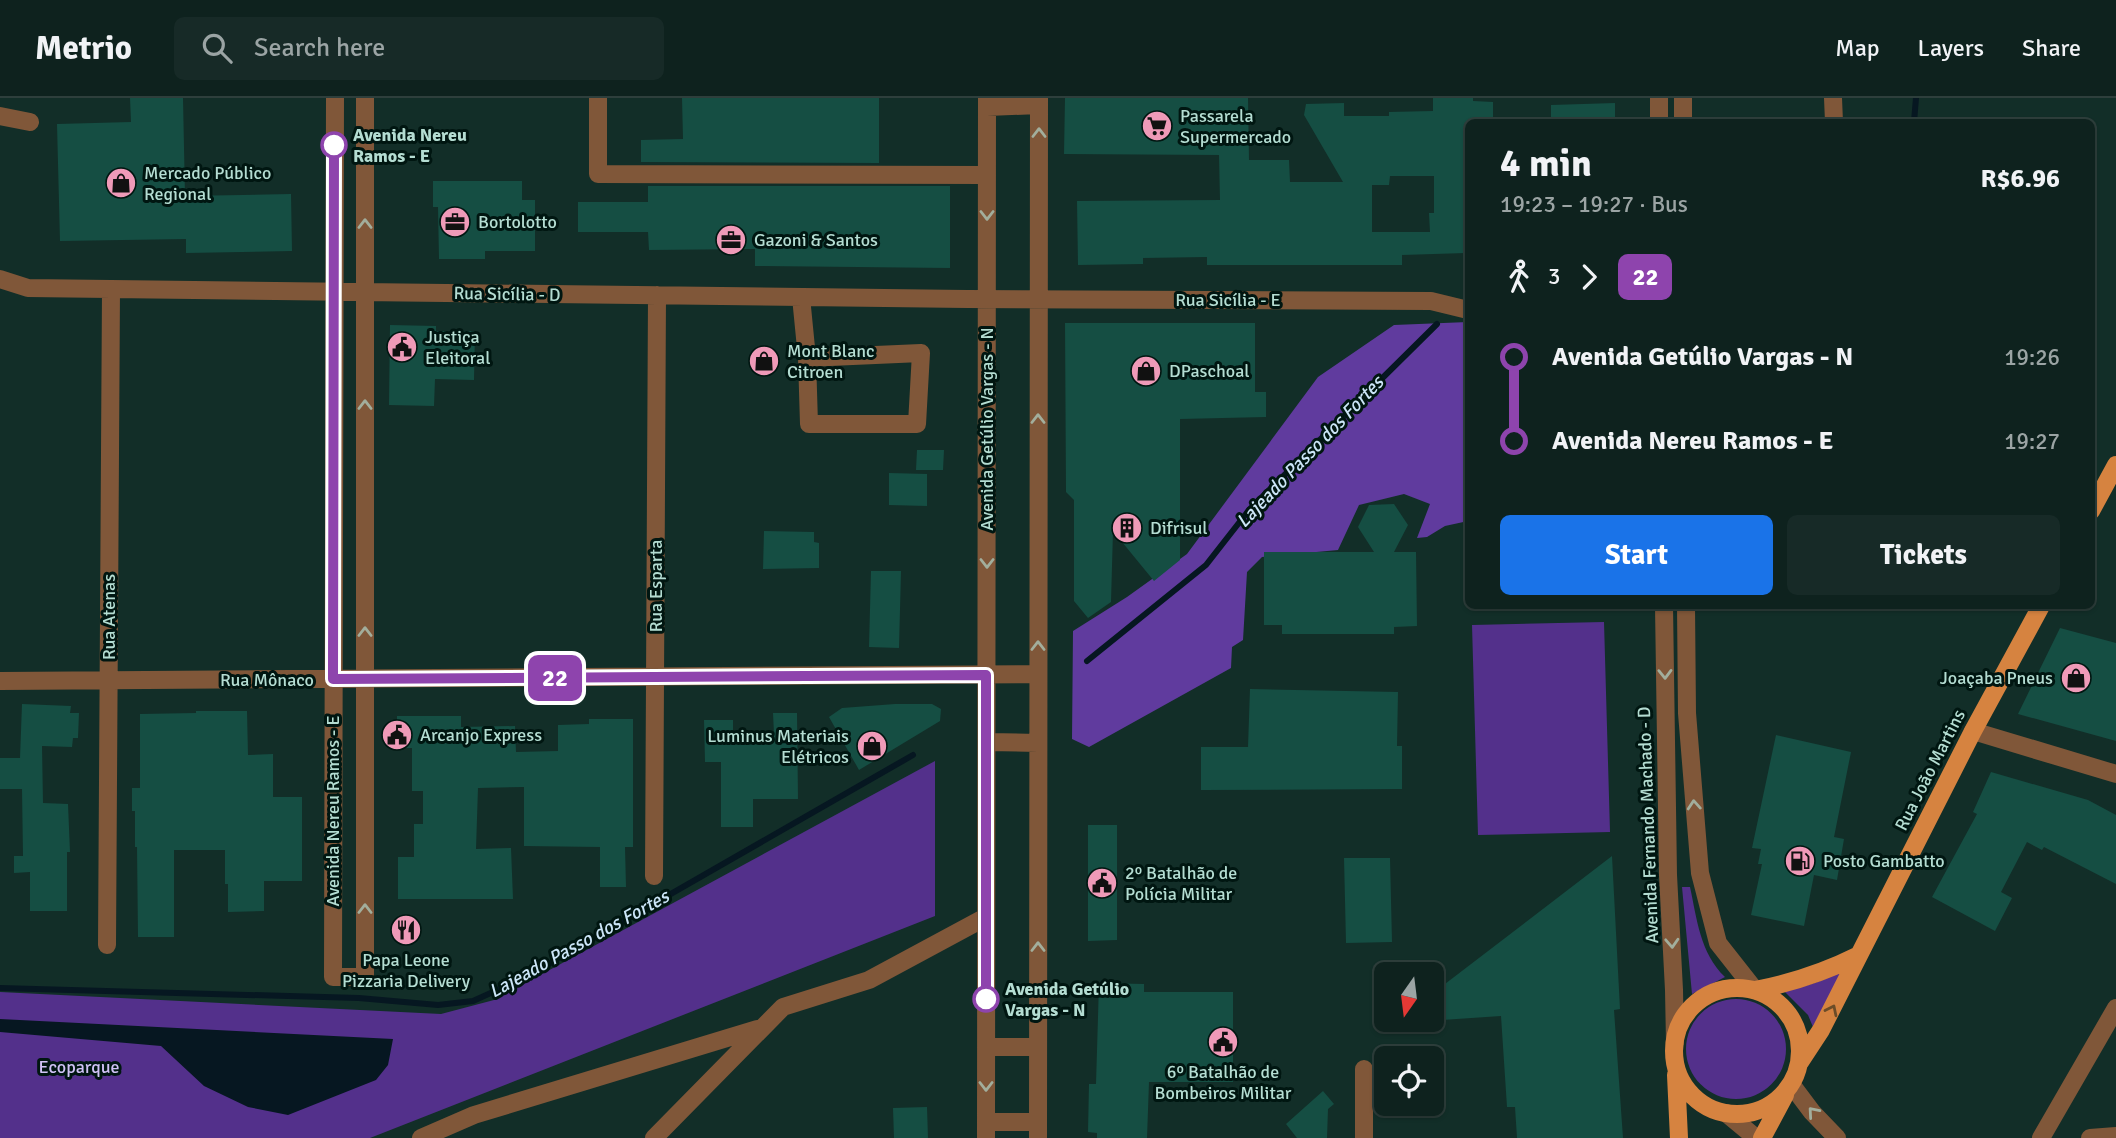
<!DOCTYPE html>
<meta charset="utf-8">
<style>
body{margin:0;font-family:Signika,sans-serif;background:#172a27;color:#f1f3f6;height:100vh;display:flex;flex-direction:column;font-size:26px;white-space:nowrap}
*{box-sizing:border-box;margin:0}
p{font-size:23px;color:#9ba4a4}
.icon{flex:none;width:38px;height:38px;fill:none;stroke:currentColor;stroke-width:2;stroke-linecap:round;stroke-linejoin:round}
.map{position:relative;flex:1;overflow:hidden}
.panel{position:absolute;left:1465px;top:21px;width:630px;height:490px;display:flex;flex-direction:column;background:#0e221e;border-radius:10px;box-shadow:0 2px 5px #0004,0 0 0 2px #2e3f3c}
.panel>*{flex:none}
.badge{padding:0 14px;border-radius:10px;font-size:24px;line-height:46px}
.needle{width:46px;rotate:194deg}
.buttons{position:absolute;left:1374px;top:864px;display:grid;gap:14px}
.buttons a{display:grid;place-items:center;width:70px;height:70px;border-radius:10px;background:#0e221e;box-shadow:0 2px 5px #0004,0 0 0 2px #2e3f3c;font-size:35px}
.map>.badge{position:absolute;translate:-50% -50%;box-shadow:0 0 0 4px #fff}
.legs{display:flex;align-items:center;gap:10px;height:77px;padding:0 35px;font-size:23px}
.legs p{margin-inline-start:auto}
.headline{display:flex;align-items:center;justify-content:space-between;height:119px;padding:0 35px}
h1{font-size:38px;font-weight:800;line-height:52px}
.action{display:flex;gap:14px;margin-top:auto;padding:14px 35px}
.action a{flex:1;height:80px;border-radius:10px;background:#1a73e8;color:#fff;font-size:28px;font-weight:800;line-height:80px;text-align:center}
.action a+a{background:#172a27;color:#f1f3f6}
ul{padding:0 35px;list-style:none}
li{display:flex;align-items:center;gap:24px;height:84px;font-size:26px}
li i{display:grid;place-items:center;width:10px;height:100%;margin:0 9px;background:currentColor}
li i::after{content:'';width:18px;height:18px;margin:-9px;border:5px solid;border-radius:50%;background:#0e221e}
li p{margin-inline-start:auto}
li:first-child i{background:linear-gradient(#0000 50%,currentColor 0)}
li:last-child i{background:linear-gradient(currentColor 50%,#0000 0)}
header{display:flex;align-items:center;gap:42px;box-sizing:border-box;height:98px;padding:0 35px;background:#0e221e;border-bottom:2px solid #2e3f3c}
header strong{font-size:33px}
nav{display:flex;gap:38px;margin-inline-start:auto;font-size:24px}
.search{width:490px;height:63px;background:#172a27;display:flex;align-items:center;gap:18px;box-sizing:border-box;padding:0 24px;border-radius:10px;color:#9ba4a4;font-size:26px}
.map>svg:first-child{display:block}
.green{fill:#53308b}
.forest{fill:#603b9e}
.water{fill:#061721}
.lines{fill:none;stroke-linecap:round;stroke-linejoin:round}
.stream{stroke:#061721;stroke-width:6}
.building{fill:#154e43;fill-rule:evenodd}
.minor{stroke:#805739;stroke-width:18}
.major{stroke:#d68340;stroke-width:18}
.oneway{stroke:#a2ae9c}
.oneway2{stroke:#6b4c28}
.line-1-casing{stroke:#fff;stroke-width:16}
.line-1{stroke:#8e44ad;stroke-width:10}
.stop-1-dot{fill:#fff;stroke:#8e44ad;stroke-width:3.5}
.labels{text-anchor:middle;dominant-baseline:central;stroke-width:6;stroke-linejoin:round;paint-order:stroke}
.poi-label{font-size:18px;fill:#b4ddd2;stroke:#001611;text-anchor:start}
.stop-label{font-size:18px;font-weight:bold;fill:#b4ddd2;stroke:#001611;text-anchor:start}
.street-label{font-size:18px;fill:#b4ddd2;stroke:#001611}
.park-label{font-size:18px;fill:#d0c2f6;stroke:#001611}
.water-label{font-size:19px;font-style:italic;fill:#cce6f8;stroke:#001611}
</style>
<header>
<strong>Metrio</strong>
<div class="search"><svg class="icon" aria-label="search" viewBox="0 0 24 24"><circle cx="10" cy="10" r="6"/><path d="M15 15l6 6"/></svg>Search here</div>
<nav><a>Map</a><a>Layers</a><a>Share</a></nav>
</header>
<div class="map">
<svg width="2116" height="1040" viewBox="0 0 2116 1040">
<rect width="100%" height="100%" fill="#122e28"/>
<path class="green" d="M 1604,524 L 1610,734 L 1478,737 L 1472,527 Z
M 935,663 L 935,818 L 370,1040 L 0,1040 L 0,894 L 441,916 L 494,902 Z
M 1682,789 L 1690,789 C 1697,821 1700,855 1725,879 L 1692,896 Z
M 1844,871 L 1813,929 L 1808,917 L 1783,892 C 1806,889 1824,883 1844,871 Z
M1686 951a50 50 0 1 1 100 0a50 50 0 1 1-100 0Z"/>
<path class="forest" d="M 1468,224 L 1468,423 L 1445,428 L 1427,439 L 1417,440 L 1430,406 L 1404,396 L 1359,407 L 1338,452 L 1262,459 L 1247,474 L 1243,542 L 1232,549 L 1231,570 L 1089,649 L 1072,641 L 1073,533 L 1127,499 L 1187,456 L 1318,279 L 1394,227 Z"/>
<path class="water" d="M 0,921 L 393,941 L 388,967 L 376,982 L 288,1017 L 248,1009 L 204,988 L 161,948 L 0,934 Z"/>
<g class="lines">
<path class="stream" d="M 1914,24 L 1916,0
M 1087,563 L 1206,467 L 1249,412 L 1437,226
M 0,890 L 359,900 L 438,907 L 473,903 L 526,879 L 913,657"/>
</g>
<path class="building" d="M 130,0 L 183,0 L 185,98 L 291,96 L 292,153 L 186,155 L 186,141 L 60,143 L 57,26 L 131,24 Z
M 682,0 L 879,0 L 879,65 L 641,64 L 641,42 L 683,41 Z
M 1065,0 L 1248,0 L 1249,62 L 1289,62 L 1290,84 L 1343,84 L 1304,17 L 1306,6 L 1344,5 L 1344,18 L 1389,18 L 1389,14 L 1433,13 L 1433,0 L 1473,0 L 1473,3 L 1493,4 L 1493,24 L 1468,24 L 1468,111 L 1464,111 L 1466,155 L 1402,157 L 1402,167 L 1207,167 L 1207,159 L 1143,160 L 1143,166 L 1078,167 L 1077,103 L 1220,102 L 1219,57 L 1064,56 ZM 1390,78 L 1434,78 L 1434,115 L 1429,115 L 1430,134 L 1372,134 L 1372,87 L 1389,87 Z
M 1615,5 L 1615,24 L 1551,24 L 1551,7 Z
M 433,83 L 522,83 L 522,102 L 535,102 L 535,153 L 485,153 L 485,161 L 439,161 L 438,109 L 433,109 Z
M 648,88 L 950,88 L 950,170 L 755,168 L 755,151 L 649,152 L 648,134 L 578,134 L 578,104 L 648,104 Z
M 1065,225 L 1255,225 L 1255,294 L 1266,294 L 1266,319 L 1180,321 L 1180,462 L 1154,483 L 1113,433 L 1111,504 L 1088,520 L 1074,503 L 1074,402 L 1066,394 Z
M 390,227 L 436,228 L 436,233 L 475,233 L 474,282 L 435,281 L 434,308 L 389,307 Z
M 917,352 L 944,352 L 943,372 L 916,372 Z
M 889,375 L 927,376 L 927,408 L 889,407 Z
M 1394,406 L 1408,427 L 1394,454 L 1416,454 L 1417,528 L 1394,529 L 1394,536 L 1282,536 L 1282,527 L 1264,527 L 1264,454 L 1374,454 L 1358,429 L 1369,407 Z
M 764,433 L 814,434 L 814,444 L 819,445 L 819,470 L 763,471 Z
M 871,473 L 901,473 L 899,550 L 869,549 Z
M 2060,530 L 2116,545 L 2116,643 L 2018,616 Z
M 1250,591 L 1398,594 L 1397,648 L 1402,648 L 1402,691 L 1201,692 L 1201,649 L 1248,649 Z
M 22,606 L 71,608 L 70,615 L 79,615 L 78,640 L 73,640 L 72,649 L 42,648 L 43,705 L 68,706 L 70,754 L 67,754 L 67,813 L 30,813 L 30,774 L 14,775 L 14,758 L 23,758 L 22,691 L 0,691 L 0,660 L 20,660 Z
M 895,606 L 932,606 L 941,611 L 940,623 L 859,672 L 829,619 L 842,610 Z
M 196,613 L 247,613 L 248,657 L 273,656 L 273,699 L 302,699 L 302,783 L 264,783 L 264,813 L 228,814 L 228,786 L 225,786 L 225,752 L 174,752 L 174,839 L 138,839 L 137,749 L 135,749 L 135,713 L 132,713 L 132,690 L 140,690 L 140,616 L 196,615 Z
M 773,615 L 797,615 L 798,701 L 753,701 L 753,729 L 721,729 L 721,664 L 705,664 L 704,622 L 733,622 L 733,636 L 774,636 Z
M 397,618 L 461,618 L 461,629 L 515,628 L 516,654 L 558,653 L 558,627 L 589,626 L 589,621 L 633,621 L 633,749 L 625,749 L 626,789 L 600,789 L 600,749 L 524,748 L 524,689 L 478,690 L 476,751 L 511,750 L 513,801 L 398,801 L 398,759 L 414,759 L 414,726 L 423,726 L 423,693 L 412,693 L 412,650 L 397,650 Z
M 1776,637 L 1851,654 L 1834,739 L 1844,741 L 1837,782 L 1814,777 L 1804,828 L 1751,817 L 1762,766 L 1758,766 L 1761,751 L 1752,750 Z
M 1991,674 L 2088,702 L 2116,717 L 2116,786 L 2044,749 L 2042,752 L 2027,744 L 2001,794 L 2012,800 L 1995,833 L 1932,799 L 1977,716 L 1973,714 Z
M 1088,727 L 1117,727 L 1117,842 L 1088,843 Z
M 1612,758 L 1620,911 L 1614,912 L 1623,1040 L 1517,1040 L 1515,1009 L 1507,1009 L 1501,918 L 1442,922 L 1441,889 Z
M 1344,760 L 1390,760 L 1392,844 L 1346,845 Z
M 1099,885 L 1144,886 L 1144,894 L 1233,894 L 1233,984 L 1149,984 L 1147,1040 L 1097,1040 L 1097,1035 L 1088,1034 L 1089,986 L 1096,986 Z
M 1323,993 L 1334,1006 L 1328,1011 L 1327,1040 L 1297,1040 L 1286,1026 Z
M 927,1009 L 928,1040 L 894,1040 L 893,1010 Z"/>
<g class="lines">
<path class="minor" d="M 335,0 L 333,879 L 365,879 L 365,0
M 598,0 L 598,76 L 987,77
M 1659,0 L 1659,24
M 1683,0 L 1683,24
M 1833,0 L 1834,24
M 987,9 L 1039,7
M 0,18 L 30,24
M 0,181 L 28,190 L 967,201 L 1431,203 L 1468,212
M 801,199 L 807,260 L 809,326 L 917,326 L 921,255 L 807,260
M 1664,508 L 1668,777 L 1674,892 L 1675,944
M 1686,508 L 1687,615 L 1700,775 L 1718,845 L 1755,892
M 0,583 L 1038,576
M 1973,633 L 2116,676
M 987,644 L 1038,645
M 654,778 L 657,197
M 107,847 L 111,191
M 986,949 L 1038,949
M 1791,986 L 1812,1014 L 1837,1040
M 1726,1015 L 1756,1040
M 986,1024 L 1038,1024
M 421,1040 L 474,1017 L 757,931
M 654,1040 L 783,909 L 869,882 L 986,819
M 986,1040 L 987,0
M 1038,1040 L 1039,0
M 1364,1040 L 1364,971
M 2041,1040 L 2116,910
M 2090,1040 L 2116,1038"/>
<path class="major" d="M 2091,413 L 2116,367
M1674 953a63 63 0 1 1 126 0a63 63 0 1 1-126 0Z
M 1755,892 C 1792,885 1825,874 1859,857
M 1800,964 L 1821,932 L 1973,633 L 2041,508
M 1676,977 L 1679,1040
M 1762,1040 L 1785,997"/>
</g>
<defs><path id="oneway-chevron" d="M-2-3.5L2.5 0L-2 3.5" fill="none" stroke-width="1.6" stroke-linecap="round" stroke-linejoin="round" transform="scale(1.75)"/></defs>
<g class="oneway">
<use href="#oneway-chevron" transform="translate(1039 35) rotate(-90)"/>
<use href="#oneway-chevron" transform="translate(987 117) rotate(90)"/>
<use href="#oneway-chevron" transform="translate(365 126) rotate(-90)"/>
<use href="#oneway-chevron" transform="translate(365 307) rotate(-90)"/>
<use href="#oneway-chevron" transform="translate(1038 321) rotate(-90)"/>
<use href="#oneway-chevron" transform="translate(987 465) rotate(90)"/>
<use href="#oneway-chevron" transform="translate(365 534) rotate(-90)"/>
<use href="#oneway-chevron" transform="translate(1038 548) rotate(-90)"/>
<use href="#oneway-chevron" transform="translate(1665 576) rotate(89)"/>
<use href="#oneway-chevron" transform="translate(1694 707) rotate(-94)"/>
<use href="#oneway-chevron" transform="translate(365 811) rotate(-90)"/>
<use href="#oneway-chevron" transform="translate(1672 845) rotate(87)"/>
<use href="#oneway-chevron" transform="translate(1038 849) rotate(-90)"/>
<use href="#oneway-chevron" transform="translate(986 988) rotate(90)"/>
<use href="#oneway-chevron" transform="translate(1813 1014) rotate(-131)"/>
</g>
<use class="oneway2" href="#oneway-chevron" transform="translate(1832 912) rotate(-64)"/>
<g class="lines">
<g class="line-1-casing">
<path id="line-1" d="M 334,47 L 333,581 L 986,577 L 986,901"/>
</g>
<use href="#line-1" class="line-1"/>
</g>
<defs>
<g id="supermarket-disc" transform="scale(1.575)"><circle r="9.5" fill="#ef9ab8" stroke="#001611"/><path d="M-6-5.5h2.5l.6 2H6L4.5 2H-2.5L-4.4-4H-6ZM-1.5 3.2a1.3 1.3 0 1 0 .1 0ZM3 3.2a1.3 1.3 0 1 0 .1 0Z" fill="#111"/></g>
<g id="shop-disc" transform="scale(1.575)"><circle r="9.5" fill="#ef9ab8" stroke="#001611"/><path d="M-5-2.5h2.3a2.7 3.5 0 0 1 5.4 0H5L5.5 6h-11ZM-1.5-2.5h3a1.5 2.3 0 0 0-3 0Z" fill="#111"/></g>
<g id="office-disc" transform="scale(1.575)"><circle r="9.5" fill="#ef9ab8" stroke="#001611"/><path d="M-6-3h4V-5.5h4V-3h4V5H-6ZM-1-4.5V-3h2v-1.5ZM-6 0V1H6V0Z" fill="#111"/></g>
<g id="civic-disc" transform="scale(1.575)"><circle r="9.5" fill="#ef9ab8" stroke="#001611"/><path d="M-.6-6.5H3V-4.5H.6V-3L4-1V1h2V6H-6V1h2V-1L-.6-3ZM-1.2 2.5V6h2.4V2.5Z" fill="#111"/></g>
<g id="building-disc" transform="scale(1.575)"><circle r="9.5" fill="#ef9ab8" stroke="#001611"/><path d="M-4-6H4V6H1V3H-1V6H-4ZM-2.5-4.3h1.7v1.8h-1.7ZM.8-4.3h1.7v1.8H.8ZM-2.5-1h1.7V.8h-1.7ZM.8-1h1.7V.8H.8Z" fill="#111"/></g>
<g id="fuel-disc" transform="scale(1.575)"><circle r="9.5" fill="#ef9ab8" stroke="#001611"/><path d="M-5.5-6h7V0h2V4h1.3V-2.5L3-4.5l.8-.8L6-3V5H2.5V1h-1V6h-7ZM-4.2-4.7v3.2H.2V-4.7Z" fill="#111"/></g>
<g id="restaurant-disc" transform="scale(1.575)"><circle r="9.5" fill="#ef9ab8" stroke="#001611"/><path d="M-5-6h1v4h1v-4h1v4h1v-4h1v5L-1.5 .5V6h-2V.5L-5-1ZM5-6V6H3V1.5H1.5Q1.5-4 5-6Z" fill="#111"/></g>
</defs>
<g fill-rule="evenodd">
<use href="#supermarket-disc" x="1157" y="28"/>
<use href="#shop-disc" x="121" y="85"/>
<use href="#office-disc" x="455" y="124"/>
<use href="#office-disc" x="731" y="142"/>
<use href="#civic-disc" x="402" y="249"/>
<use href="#shop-disc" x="764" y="263"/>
<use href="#shop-disc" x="1146" y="273"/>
<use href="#building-disc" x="1127" y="430"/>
<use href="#shop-disc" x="2076" y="580"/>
<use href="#civic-disc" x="397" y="637"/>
<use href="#shop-disc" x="872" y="648"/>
<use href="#fuel-disc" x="1800" y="763"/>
<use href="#civic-disc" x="1102" y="785"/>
<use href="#restaurant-disc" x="406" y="832"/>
<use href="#civic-disc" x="1223" y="944"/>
</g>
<g class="stop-1-dot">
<circle cx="334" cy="47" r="12"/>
<circle cx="986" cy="901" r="12"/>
</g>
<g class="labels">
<g class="poi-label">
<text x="1180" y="18">Passarela<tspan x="1180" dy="21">Supermercado</tspan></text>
<text x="144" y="75">Mercado Público<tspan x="144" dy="21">Regional</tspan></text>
<text x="478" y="124">Bortolotto</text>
<text x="754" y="142">Gazoni &amp; Santos</text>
<text x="425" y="239">Justiça<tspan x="425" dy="21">Eleitoral</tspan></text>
<text x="787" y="253">Mont Blanc<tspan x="787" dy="21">Citroen</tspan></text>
<text x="1169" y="273">DPaschoal</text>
<text x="1150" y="430">Difrisul</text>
<text x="2053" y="580" text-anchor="end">Joaçaba Pneus</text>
<text x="420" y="637">Arcanjo Express</text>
<text x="849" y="638" text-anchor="end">Luminus Materiais<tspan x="849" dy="21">Elétricos</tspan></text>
<text x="1823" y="763">Posto Gambatto</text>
<text x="1125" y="775">2º Batalhão de<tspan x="1125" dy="21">Polícia Militar</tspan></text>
<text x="406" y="862" text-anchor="middle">Papa Leone<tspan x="406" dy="21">Pizzaria Delivery</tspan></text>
<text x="1223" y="974" text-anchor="middle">6º Batalhão de<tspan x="1223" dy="21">Bombeiros Militar</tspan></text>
</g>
<g class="stop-label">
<text x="353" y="37">Avenida Nereu<tspan x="353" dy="21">Ramos - E</tspan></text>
<text x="1005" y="891">Avenida Getúlio<tspan x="1005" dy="21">Vargas - N</tspan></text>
</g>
<g class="street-label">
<text transform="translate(507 196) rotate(1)">Rua Sicília - D</text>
<text x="1228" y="202">Rua Sicília - E</text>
<text transform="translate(987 331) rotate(-90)">Avenida Getúlio Vargas - N</text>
<text transform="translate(656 488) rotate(-90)">Rua Esparta</text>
<text transform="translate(109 519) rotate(-90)">Rua Atenas</text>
<text x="267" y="582">Rua Mônaco</text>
<text transform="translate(1930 672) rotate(-63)">Rua João Martins</text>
<text transform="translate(333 713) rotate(-90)">Avenida Nereu Ramos - E</text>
<text transform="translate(1648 727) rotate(-92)">Avenida Fernando Machado - D</text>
</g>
<g class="park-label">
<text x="79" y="969">Ecoparque</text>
</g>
<g class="water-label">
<text transform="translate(1310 354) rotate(-46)">Lajeado Passo dos Fortes</text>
<text transform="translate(579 846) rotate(-29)">Lajeado Passo dos Fortes</text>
</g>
</g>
</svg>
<div class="buttons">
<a><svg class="needle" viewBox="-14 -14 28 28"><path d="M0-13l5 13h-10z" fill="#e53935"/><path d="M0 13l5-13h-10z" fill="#9ba4a4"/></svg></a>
<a><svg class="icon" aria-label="locate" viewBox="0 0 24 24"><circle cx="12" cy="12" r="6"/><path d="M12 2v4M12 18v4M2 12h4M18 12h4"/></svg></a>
</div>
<b class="badge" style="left:555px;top:580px;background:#8e44ad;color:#fff">22</b>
<section class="panel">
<div class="headline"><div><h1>4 min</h1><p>19:23 – 19:27 · Bus</p></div><b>R$6.96</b></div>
<div class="legs"><svg class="icon" aria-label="walk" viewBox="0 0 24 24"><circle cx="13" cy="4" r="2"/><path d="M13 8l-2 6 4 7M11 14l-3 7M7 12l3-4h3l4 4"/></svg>3<svg class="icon" aria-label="forward" viewBox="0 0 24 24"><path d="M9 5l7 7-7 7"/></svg><b class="badge" style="background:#8e44ad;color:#fff">22</b></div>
<ul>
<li><i style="color:#8e44ad"></i><b>Avenida Getúlio Vargas - N</b><p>19:26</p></li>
<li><i style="color:#8e44ad"></i><b>Avenida Nereu Ramos - E</b><p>19:27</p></li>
</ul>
<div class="action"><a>Start</a><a>Tickets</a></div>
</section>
</div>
